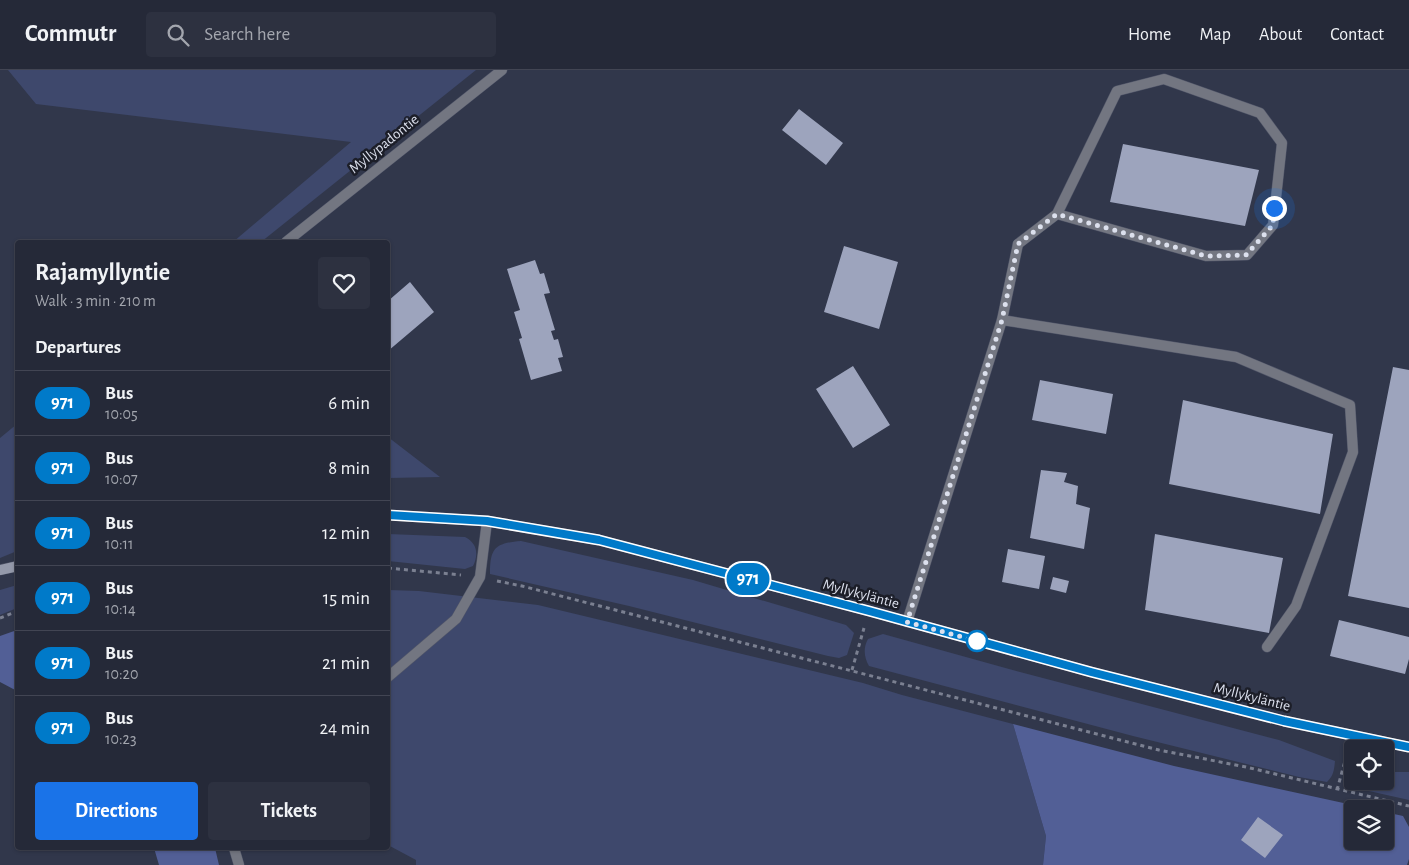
<!DOCTYPE html>
<meta charset="utf-8">
<style>
body{margin:0;font-family:"Alegreya Sans",sans-serif;background:#2d3140;color:#f1f3f6;height:100vh;display:flex;flex-direction:column;font-size:19px;white-space:nowrap}
*{box-sizing:border-box;margin:0}
p{font-size:16px;color:#a3a6ae}
.icon{flex:none;width:28px;height:28px;fill:none;stroke:currentColor;stroke-width:2;stroke-linecap:round;stroke-linejoin:round}
.map{position:relative;flex:1;overflow:hidden}
.details{position:absolute;left:15px;top:170px;width:375px;height:610px;display:flex;flex-direction:column;background:#252938;border-radius:5px;box-shadow:0 1px 4px #0004,0 0 0 1px #424553}
.details>*{flex:none}
.badge{padding:0 10px;border-radius:16px;font-size:18px;line-height:32px}
.buttons{position:absolute;left:1344px;top:670px;display:grid;gap:10px}
.buttons a{display:grid;place-items:center;width:50px;height:50px;border-radius:5px;background:#252938;box-shadow:0 1px 4px #0004,0 0 0 1px #424553;font-size:25px}
.you{position:absolute;width:25px;height:25px;margin:-12px;border:4px solid #fff;border-radius:50%;background:#1a73e8;box-shadow:0 0 0 8px #1a73e833}
.map>.badge{position:absolute;translate:-50% -50%;box-shadow:0 0 0 2px #fff}
h2{padding:0 20px;font-size:19px;line-height:45px}
.round{display:grid;place-items:center;flex:none;width:52px;height:52px;border-radius:5px;background:#2d3140}
.summary{display:flex;align-items:center;justify-content:space-between;height:85px;padding:0 20px}
h1{font-size:24px;font-weight:700;line-height:38px}
.button{display:flex;gap:10px;margin-top:auto;padding:10px 20px}
.button a{flex:1;height:58px;border-radius:5px;background:#1a73e8;color:#fff;font-size:20px;font-weight:700;line-height:58px;text-align:center}
.button a+a{background:#2d3140;color:#f1f3f6}
ul{padding:0;list-style:none}
li{display:flex;align-items:center;gap:15px;height:65px;padding:0 20px;border-top:1px solid #424553}
li div{flex:1}
li b{display:block;font-size:19px}
li em{font-style:normal}
li .badge{min-width:55px;font-weight:700;text-align:center}
header{display:flex;align-items:center;gap:30px;box-sizing:border-box;height:70px;padding:0 25px;background:#252938;border-bottom:1px solid #424553}
header strong{font-size:24px}
nav{display:flex;gap:28px;margin-inline-start:auto;font-size:18px}
.search{width:350px;height:45px;background:#2d3140;display:flex;align-items:center;gap:12px;box-sizing:border-box;padding:0 18px;border-radius:5px;color:#a3a6ae;font-size:19px}
.map>svg:first-child{display:block}
.green{fill:#3e486c}
.forest{fill:#525f96}
.building{fill:#9da4bd}
.lines{fill:none;stroke-linecap:round;stroke-linejoin:round}
.lane-casing{stroke:#505568;stroke-width:11}
.street-casing{stroke:#505568;stroke-width:11}
.secondary-casing{stroke:#505568;stroke-width:11}
.path{stroke:#7b8091;stroke-width:3;stroke-dasharray:4 4;stroke-linecap:butt}
.lane{stroke:#737681;stroke-width:10}
.street{stroke:#737681;stroke-width:10}
.secondary{stroke:#9499aa;stroke-width:10}
.line-casing{stroke:#fff;stroke-width:11}
.line{stroke:#007ac9;stroke-width:8}
.walk{stroke:#dce0ed;stroke-width:5;stroke-dasharray:0 9}
.stop-dot{fill:#fff;stroke:#007ac9;stroke-width:2.5}
.labels{text-anchor:middle;dominant-baseline:central;stroke-width:5;stroke-linejoin:round;paint-order:stroke}
.street-label{font-size:15px;fill:#dce0ed;stroke:#1c1e28}
</style>
<header>
<strong>Commutr</strong>
<div class="search"><svg class="icon" aria-label="search" viewBox="0 0 24 24"><circle cx="10" cy="10" r="6"/><path d="M15 15l6 6"/></svg>Search here</div>
<nav><a>Home</a><a>Map</a><a>About</a><a>Contact</a></nav>
</header>
<div class="map">
<svg width="1409" height="795" viewBox="0 0 1409 795">
<rect width="100%" height="100%" fill="#31374b"/>
<path class="green" d="M 8,0 L 476,0 L 261,172 L 233,172 L 351,72 L 36,34 Z
M 17,354 L 17,481 L 0,488 L 0,368 Z
M 388,367 L 440,407 L 388,408 Z
M 388,464 L 465,467 C 477,473 479,484 473,496 L 465,499 L 388,491 Z
M 521,471 L 693,510 L 846,555 L 854,563 L 847,585 L 839,588 L 828,586 L 629,536 L 490,504 C 490,478 495,473 521,471 Z
M 17,515 L 17,538 L 0,545 L 0,520 Z
M 388,520 L 419,521 L 538,535 L 863,613 L 902,625 L 1013,654 L 1046,766 L 1043,795 L 416,795 L 416,790 L 388,775 Z
M 883,564 L 1020,602 L 1279,670 L 1335,691 C 1334,700 1334,705 1327,712 L 1299,707 L 1133,666 L 869,596 C 864,587 863,578 868,569 Z
M 1352,699 L 1352,711 L 1385,711 L 1385,702 L 1409,702 L 1409,730 L 1351,717 L 1349,712 Z"/>
<path class="forest" d="M 17,560 L 18,560 L 17,621 L 0,612 L 0,566 Z
M 1013,654 L 1174,696 L 1371,739 L 1352,739 L 1352,771 L 1385,771 L 1385,742 L 1403,746 L 1409,757 L 1409,789 L 1407,795 L 1043,795 L 1046,766 Z
M 154,778 L 215,778 L 219,795 L 159,795 Z"/>
<path class="building" d="M 799,39 L 843,73 L 826,95 L 782,60 Z
M 1123,74 L 1259,100 L 1245,156 L 1110,132 Z
M 844,176 L 898,192 L 879,259 L 824,242 Z
M 535,190 L 540,204 L 544,203 L 550,223 L 544,224 L 555,260 L 551,261 L 554,270 L 558,269 L 563,287 L 558,288 L 562,301 L 531,310 L 519,269 L 522,268 L 514,242 L 520,240 L 507,199 Z
M 410,212 L 434,242 L 388,281 L 388,231 Z
M 853,296 L 890,355 L 853,378 L 816,319 Z
M 1393,297 L 1409,300 L 1409,538 L 1348,526 Z
M 1040,310 L 1113,324 L 1106,364 L 1032,350 Z
M 1183,330 L 1333,364 L 1320,444 L 1169,414 Z
M 1041,400 L 1067,403 L 1064,412 L 1078,416 L 1076,434 L 1090,438 L 1084,479 L 1030,468 Z
M 1155,464 L 1283,488 L 1269,563 L 1145,540 Z
M 1008,479 L 1045,486 L 1039,519 L 1002,512 Z
M 1053,507 L 1069,511 L 1066,523 L 1050,519 Z
M 1339,550 L 1409,567 L 1409,589 L 1405,604 L 1330,586 Z
M 1258,747 L 1283,765 L 1265,788 L 1241,770 Z"/>
<g class="lines">
<g class="lane-casing">
<path id="lane" d="M 1018,174 L 1057,144 L 1206,186 L 1247,185 L 1273,155 L 1282,73 L 1260,43 L 1164,9 L 1117,21 L 1057,144
M 1002,250 L 1236,287 L 1350,335 L 1353,382 L 1296,536 L 1267,577
M 388,607 L 456,549 L 480,507 L 487,451
M 234,778 L 239,795"/>
</g>
<g class="street-casing">
<path id="street" d="M 286,172 L 502,0
M 907,552 L 1002,250 L 1018,174"/>
</g>
<g class="secondary-casing">
<path id="secondary" d="M 388,445 L 487,451 L 599,470 L 869,541 L 1091,602 L 1284,651 L 1409,677
M 0,500 L 18,496"/>
</g>
<path class="path" d="M 388,498 L 461,505
M 497,511 L 522,516 L 1159,680 L 1246,697 L 1409,736
M 0,548 L 18,541
M 852,600 L 864,558
M 1337,720 L 1345,691"/>
<use href="#lane" class="lane"/>
<use href="#street" class="street"/>
<use href="#secondary" class="secondary"/>
</g>
<g class="lines">
<g class="line-casing">
<path id="line" d="M 388,445 L 487,451 L 599,470 L 869,541 L 1091,602 L 1284,651 L 1409,677"/>
</g>
<use href="#line" class="line"/>
<path class="walk" d="M 977,571 L 907,552 L 1002,250 L 1018,174 L 1057,144 L 1206,186 L 1246,185 L 1273,155 L 1274,138"/>
</g>
<circle class="stop-dot" cx="977" cy="571" r="10"/>
<g class="labels">
<g class="street-label">
<text transform="translate(384 74) rotate(-39)">Myllypadontie</text>
<text transform="translate(861 524) rotate(15)">Myllykyläntie</text>
<text transform="translate(1252 627) rotate(14)">Myllykyläntie</text>
</g>
</g>
</svg>
<div class="buttons">
<a><svg class="icon" aria-label="locate" viewBox="0 0 24 24"><circle cx="12" cy="12" r="6"/><path d="M12 2v4M12 18v4M2 12h4M18 12h4"/></svg></a>
<a><svg class="icon" aria-label="layers" viewBox="0 0 24 24"><path d="M12 4l9 5-9 5-9-5zM3 14l9 5 9-5"/></svg></a>
</div>
<div class="you" style="left:1274px;top:138px"></div>
<b class="badge" style="left:748px;top:509px;background:#007ac9;color:#fff">971</b>
<section class="details">
<div class="summary"><div><h1>Rajamyllyntie</h1><p>Walk · 3 min · 210 m</p></div><a class="round"><svg class="icon" aria-label="heart" viewBox="0 0 24 24"><path d="M12 20l-8-8c-3-5 5-10 8-4 3-6 11-1 8 4z"/></svg></a></div>
<h2>Departures</h2>
<ul>
<li><span class="badge" style="background:#007ac9;color:#fff">971</span><div><b>Bus</b><p>10:05</p></div><em>6 min</em></li>
<li><span class="badge" style="background:#007ac9;color:#fff">971</span><div><b>Bus</b><p>10:07</p></div><em>8 min</em></li>
<li><span class="badge" style="background:#007ac9;color:#fff">971</span><div><b>Bus</b><p>10:11</p></div><em>12 min</em></li>
<li><span class="badge" style="background:#007ac9;color:#fff">971</span><div><b>Bus</b><p>10:14</p></div><em>15 min</em></li>
<li><span class="badge" style="background:#007ac9;color:#fff">971</span><div><b>Bus</b><p>10:20</p></div><em>21 min</em></li>
<li><span class="badge" style="background:#007ac9;color:#fff">971</span><div><b>Bus</b><p>10:23</p></div><em>24 min</em></li>
</ul>
<div class="button"><a>Directions</a><a>Tickets</a></div>
</section>
</div>
